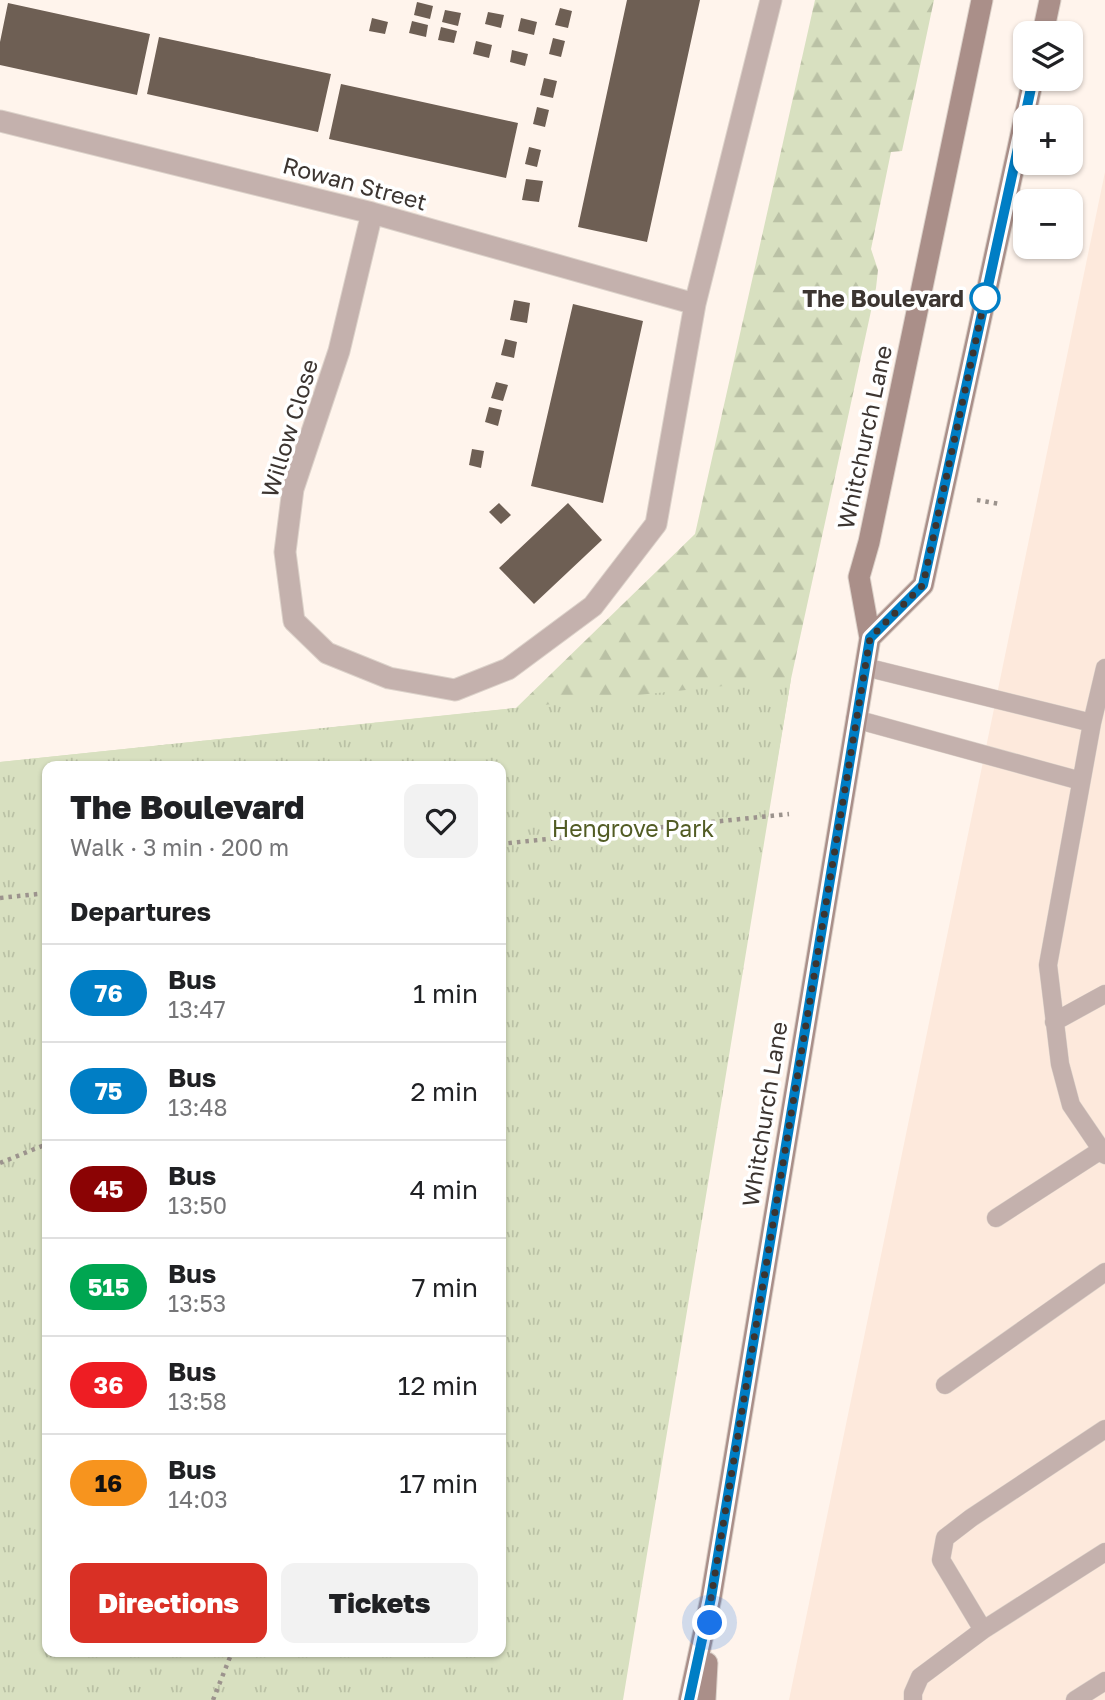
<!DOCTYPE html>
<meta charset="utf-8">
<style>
body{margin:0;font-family:"Golos Text",sans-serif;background:#f2f2f2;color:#202124;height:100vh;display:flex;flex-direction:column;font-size:26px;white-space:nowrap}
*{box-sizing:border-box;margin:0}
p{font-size:23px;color:#757577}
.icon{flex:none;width:38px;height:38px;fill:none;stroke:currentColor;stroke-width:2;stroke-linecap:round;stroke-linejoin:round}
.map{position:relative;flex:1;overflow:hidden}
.drawer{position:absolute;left:42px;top:761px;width:464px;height:896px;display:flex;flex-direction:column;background:#fff;border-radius:14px;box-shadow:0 2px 5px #0004}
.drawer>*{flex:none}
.badge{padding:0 14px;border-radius:23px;font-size:24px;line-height:46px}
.tools{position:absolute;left:1013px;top:21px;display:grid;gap:14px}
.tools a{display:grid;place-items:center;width:70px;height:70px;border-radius:14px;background:#fff;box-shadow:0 2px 5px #0004;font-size:35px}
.you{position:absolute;width:35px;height:35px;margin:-18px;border:5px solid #fff;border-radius:50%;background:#1a73e8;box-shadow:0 0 0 10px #1a73e833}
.map>.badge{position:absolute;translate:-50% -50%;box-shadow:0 0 0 4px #fff}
h2{padding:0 28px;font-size:26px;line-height:63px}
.round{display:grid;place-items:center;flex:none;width:74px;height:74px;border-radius:14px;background:#f2f2f2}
.head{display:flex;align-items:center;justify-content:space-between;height:119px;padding:0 28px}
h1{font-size:33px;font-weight:800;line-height:52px}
.action{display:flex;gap:14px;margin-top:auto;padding:14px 28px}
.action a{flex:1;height:80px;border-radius:14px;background:#d93025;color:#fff;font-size:28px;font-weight:800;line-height:80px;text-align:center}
.action a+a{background:#f2f2f2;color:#202124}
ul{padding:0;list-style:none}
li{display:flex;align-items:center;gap:21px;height:98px;padding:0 28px;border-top:2px solid #e0e0e0}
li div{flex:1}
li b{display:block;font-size:26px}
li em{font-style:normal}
li .badge{min-width:77px;font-weight:700;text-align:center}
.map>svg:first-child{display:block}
.built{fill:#fde9dc}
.forest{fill:url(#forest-firs)}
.park{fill:url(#park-tufts);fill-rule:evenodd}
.building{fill:#6e5f54}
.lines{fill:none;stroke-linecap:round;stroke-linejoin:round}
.lane-casing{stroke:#dcd2ca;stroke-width:19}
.street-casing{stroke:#dcd2ca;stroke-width:23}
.secondary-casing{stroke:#dcd2ca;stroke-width:23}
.path{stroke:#9c938d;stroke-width:4.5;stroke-dasharray:3.5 5;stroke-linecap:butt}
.lane{stroke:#c4b1ad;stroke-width:18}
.street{stroke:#c4b1ad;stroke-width:21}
.secondary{stroke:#aa8f89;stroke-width:21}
.line-casing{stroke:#fff;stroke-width:16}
.line{stroke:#007ec5;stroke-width:10}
.walk{stroke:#3c3531;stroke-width:7;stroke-dasharray:0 12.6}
.stop-dot{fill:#fff;stroke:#007ec5;stroke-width:3.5}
.labels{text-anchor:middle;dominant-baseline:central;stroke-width:7;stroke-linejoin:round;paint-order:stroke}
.street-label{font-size:23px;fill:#3c3531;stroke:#fff}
.stop-label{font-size:23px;font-weight:bold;fill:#3c3531;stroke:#fff;text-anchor:end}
.park-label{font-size:23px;fill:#525c24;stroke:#fff}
</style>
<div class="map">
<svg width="1105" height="1700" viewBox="0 0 1105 1700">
<defs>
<pattern id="forest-firs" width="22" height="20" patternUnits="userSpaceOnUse" patternTransform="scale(1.75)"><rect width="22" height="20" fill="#d8e0c0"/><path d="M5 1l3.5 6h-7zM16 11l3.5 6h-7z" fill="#bac1a5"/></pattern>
<pattern id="park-tufts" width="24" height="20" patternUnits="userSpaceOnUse" patternTransform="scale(1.75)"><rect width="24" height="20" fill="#d8e0c0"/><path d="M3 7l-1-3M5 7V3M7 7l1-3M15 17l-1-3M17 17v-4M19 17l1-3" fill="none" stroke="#bac1a5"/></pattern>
</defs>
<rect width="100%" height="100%" fill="#fff4ec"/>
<path class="built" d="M 1105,172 L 1105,1700 L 789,1700 Z"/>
<path class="forest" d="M 815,0 L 934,0 L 902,151 L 891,152 L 871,249 L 878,270 L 876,288 L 791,679 L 772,791 L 500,766 L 47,766 L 0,762 L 516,708 L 695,534 Z"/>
<path class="park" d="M 791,679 L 623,1700 L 0,1700 L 0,762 ZM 47,766 L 500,766 L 500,1652 L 47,1652 Z"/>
<path class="building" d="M 627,0 L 700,0 L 647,242 L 578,227 Z
M 417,2 L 433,6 L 430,19 L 414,15 Z
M 8,3 L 150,34 L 137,95 L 0,65 L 0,42 Z
M 560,8 L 572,11 L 568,28 L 555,25 Z
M 445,10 L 461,13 L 458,26 L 442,22 Z
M 488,12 L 504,15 L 501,28 L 485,24 Z
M 372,18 L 388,22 L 385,34 L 369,31 Z
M 521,18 L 537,22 L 534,35 L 518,31 Z
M 412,21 L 428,25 L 426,37 L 409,33 Z
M 441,27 L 457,31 L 454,43 L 438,40 Z
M 159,37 L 331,74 L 318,132 L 147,94 Z
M 553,38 L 565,41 L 561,57 L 549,54 Z
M 476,41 L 492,45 L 489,58 L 473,54 Z
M 512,50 L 528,54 L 525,66 L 510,62 Z
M 544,78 L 557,81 L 553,98 L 540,95 Z
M 341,84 L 518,123 L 506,178 L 329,139 Z
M 537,107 L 549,110 L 545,127 L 533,124 Z
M 529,147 L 541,150 L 537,167 L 525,164 Z
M 526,179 L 543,181 L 539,202 L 522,200 Z
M 514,300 L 530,303 L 527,323 L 510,320 Z
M 573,304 L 643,321 L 603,503 L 531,486 Z
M 505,339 L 517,342 L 514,358 L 501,355 Z
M 496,382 L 508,385 L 503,401 L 491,398 Z
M 489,407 L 502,410 L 498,426 L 485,422 Z
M 472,449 L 484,451 L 481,468 L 469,465 Z
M 499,503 L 511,515 L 501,524 L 489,512 Z
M 568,503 L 602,540 L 534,604 L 499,568 Z"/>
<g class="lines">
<g class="lane-casing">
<path id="lane" d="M 865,667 L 1092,723
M 1105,668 L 1092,723 L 1048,965 L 1060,1064 L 1071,1105 L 1105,1155
M 855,719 L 1081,781
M 1054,1022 L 1105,994
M 996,1218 L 1101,1150
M 945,1385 L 1105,1272
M 983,1630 L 941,1560 L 945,1538 L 971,1518 L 1105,1429
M 913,1700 L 913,1693 L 920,1677 L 983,1630 L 1105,1552
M 1075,1700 L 1105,1681"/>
</g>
<g class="street-casing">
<path id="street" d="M 0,121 L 372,213 L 695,304
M 372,213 L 339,351 L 293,489 L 285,552 L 294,621 L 327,653 L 389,678 L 455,690 L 508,669 L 593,606 L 656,524 L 695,304 L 771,0"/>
</g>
<g class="secondary-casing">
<path id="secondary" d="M 1043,33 L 1050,0
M 870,638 L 923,585 L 1033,79
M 689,1700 L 711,1598 L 870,638 L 859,577 L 869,542 L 982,0
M 705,1700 L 707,1663"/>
</g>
<path class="path" d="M 977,500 L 1000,504
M 500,844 L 789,814
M 0,898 L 47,893
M 0,1163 L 47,1144
M 213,1700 L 232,1652"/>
<use href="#lane" class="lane"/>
<use href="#street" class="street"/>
<use href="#secondary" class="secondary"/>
</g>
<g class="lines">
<g class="line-casing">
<path id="line" d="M 689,1700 L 711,1598 L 870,638 L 923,585 L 1033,79"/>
</g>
<use href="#line" class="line"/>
<path class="walk" d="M 710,1623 L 711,1598 L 870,638 L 923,585 L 985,298"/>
</g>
<circle class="stop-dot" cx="985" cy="298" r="14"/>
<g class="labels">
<g class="street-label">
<text transform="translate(355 183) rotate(15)">Rowan Street</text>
<text transform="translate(289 428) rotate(-73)">Willow Close</text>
<text transform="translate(864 437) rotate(-78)">Whitchurch Lane</text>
<text transform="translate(764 1114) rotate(-81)">Whitchurch Lane</text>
</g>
<g class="stop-label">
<text x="964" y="298">The Boulevard</text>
</g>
<g class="park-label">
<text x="633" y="828">Hengrove Park</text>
</g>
</g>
</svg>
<div class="tools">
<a><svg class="icon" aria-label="layers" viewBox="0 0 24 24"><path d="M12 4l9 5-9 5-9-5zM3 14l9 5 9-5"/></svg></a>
<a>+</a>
<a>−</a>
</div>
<div class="you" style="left:710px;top:1623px"></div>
<section class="drawer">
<div class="head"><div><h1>The Boulevard</h1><p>Walk · 3 min · 200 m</p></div><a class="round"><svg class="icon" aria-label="heart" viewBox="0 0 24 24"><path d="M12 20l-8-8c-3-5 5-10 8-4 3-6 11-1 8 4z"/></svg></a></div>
<h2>Departures</h2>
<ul>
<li><span class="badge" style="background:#007ec5;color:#fff">76</span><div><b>Bus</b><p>13:47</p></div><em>1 min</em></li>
<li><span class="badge" style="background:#007ec5;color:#fff">75</span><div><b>Bus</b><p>13:48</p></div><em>2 min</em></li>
<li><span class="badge" style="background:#8b0304;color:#fff">45</span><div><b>Bus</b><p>13:50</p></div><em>4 min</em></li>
<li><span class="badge" style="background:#00a651;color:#fff">515</span><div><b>Bus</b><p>13:53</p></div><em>7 min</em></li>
<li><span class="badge" style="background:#ee1d23;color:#fff">36</span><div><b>Bus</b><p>13:58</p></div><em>12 min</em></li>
<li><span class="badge" style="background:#f7941e;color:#111">16</span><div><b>Bus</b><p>14:03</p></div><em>17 min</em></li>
</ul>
<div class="action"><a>Directions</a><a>Tickets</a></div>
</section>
</div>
